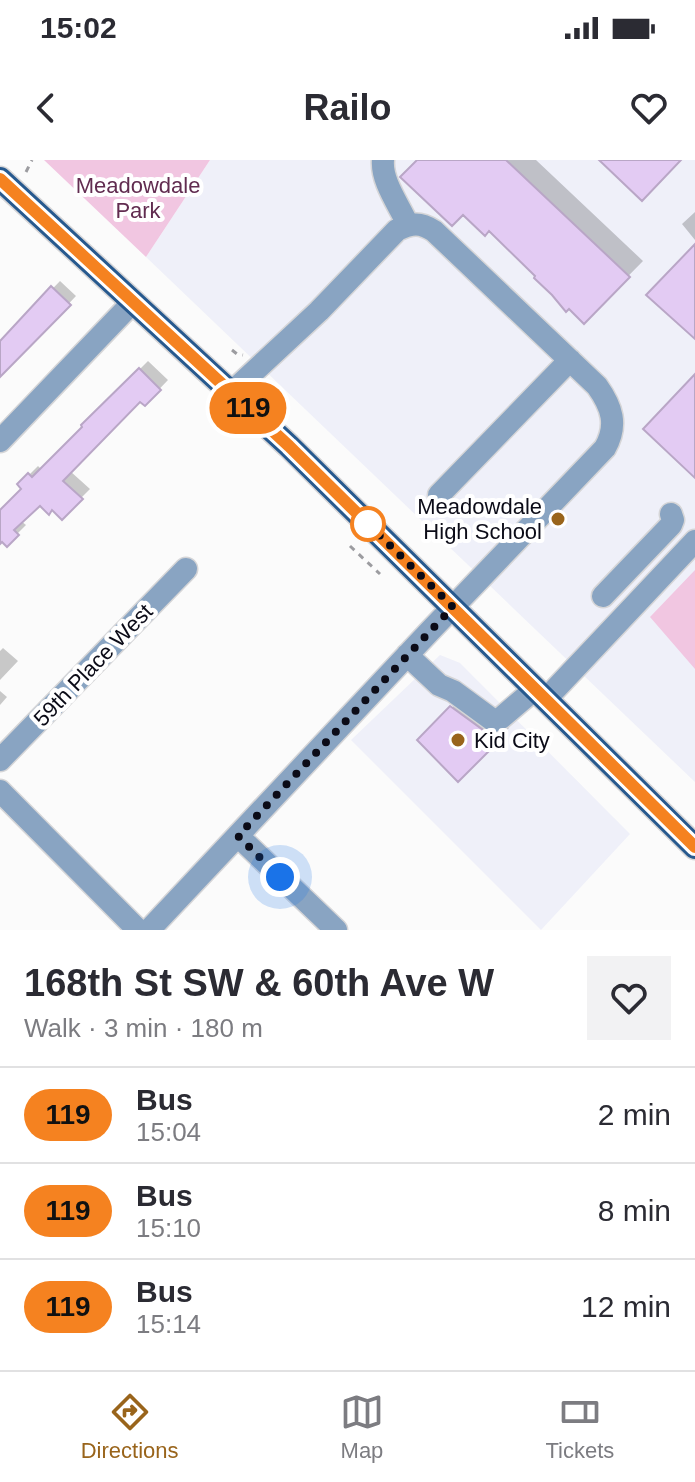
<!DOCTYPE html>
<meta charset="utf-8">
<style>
body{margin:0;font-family:Arial,sans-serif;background:#f2f2f3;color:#2b2b33;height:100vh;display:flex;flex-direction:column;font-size:30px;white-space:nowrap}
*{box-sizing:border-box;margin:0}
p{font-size:26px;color:#7c7c81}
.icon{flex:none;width:44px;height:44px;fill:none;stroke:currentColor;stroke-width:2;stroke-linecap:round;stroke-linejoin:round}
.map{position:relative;height:770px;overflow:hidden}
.drawer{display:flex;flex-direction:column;background:#fff;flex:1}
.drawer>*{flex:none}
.badge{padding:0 16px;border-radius:26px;font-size:28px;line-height:52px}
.you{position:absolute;width:40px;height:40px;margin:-20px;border:6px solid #fff;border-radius:50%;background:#1a73e8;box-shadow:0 0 0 12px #1a73e833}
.map>.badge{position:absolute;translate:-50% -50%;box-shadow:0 0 0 4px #fff}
.round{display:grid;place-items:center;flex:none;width:84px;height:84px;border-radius:0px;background:#f2f2f3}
.headline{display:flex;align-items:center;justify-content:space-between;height:136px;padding:0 24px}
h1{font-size:38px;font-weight:700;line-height:60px}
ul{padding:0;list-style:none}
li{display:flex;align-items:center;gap:24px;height:96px;padding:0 24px;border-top:2px solid #e1e1e2}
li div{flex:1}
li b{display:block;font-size:30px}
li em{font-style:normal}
li .badge{min-width:88px;font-weight:700;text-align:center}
.status{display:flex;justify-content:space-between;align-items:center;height:56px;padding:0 40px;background:#fff;direction:ltr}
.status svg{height:22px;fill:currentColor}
header{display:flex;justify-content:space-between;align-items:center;height:104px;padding:0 24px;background:#fff;font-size:36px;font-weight:700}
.tab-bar{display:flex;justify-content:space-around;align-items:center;height:112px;border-top:2px solid #e1e1e2;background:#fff;font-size:22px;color:#7c7c81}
.tab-bar a{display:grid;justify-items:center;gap:4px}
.tab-bar .selected{color:#99641b}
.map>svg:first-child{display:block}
.built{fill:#eff0f9}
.green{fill:#f1c6e1}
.shadow{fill:#0003}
.building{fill:#e3cbf3;stroke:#b9a6c6;stroke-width:2}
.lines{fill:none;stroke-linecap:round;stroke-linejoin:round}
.minor-casing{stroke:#d5d5d7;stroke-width:25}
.major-casing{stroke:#d5d5d7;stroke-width:27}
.path{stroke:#9c9ca0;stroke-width:3;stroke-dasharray:6 6;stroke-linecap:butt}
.minor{stroke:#89a4c2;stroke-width:22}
.major{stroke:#27598e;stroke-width:24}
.line-casing{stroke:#fff;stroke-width:18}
.line{stroke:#f58220;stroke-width:12}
.walk{stroke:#0b0b17;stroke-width:8;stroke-dasharray:0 14.4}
.poi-dot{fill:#99641b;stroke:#fff;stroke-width:3}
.stop-dot{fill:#fff;stroke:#f58220;stroke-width:4}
.labels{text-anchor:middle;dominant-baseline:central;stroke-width:8;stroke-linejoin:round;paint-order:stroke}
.park-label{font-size:22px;fill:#612c50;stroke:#fff}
.poi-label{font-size:22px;fill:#0b0b17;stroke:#fff;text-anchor:end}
.street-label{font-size:22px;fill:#0b0b17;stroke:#fff}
</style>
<div class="status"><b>15:02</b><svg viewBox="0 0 49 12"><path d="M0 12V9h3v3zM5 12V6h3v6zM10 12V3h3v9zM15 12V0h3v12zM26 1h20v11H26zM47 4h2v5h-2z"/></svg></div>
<header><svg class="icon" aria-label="back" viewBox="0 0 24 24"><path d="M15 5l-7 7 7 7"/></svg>Railo<svg class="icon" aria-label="heart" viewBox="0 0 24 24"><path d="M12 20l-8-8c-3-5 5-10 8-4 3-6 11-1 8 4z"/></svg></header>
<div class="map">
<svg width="695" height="770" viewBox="0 0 695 770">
<rect width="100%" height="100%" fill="#fbfbfb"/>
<path class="built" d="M 210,0 L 695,0 L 695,622 L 146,97 Z
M 440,495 L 460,503 L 630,674 L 541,770 L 351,580 Z"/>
<path class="green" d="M 44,0 L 210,0 L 146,97 Z
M 695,410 L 695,509 L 650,457 Z"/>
<path class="shadow" d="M 416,0 L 536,0 L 643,101 L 584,161 Z
M 695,52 L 695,80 L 682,64 Z
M 60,121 L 76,136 L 0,216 L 0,183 Z
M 148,201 L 168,220 L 145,244 L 140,239 L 70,311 L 90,329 L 62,357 L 53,348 L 40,343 L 21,361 L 26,365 L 7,384 L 2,380 L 0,382 L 0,352 L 24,328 L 20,324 L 38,306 L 42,310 L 84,265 Z
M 3,488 L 18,501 L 0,520 L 0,491 Z
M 0,531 L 7,537 L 0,545 Z
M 463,537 L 509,568 L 458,619 L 419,580 Z"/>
<path class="building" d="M 417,0 L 506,0 L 630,117 L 584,164 L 569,149 L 566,152 L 552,135 L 534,118 L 535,116 L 489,71 L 485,76 L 463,55 L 452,66 L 400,17 Z
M 599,0 L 681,0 L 642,41 Z
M 695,84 L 695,179 L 646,135 Z
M 51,126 L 71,145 L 0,217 L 0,181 Z
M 139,208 L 161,230 L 145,246 L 140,242 L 63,321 L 83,339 L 62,360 L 52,350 L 49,355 L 40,346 L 14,370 L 19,375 L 7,387 L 2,382 L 0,384 L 0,350 L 21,329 L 17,324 L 28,313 L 32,317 L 82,267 L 81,265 Z
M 695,214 L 695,318 L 643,269 Z
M 450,546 L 486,572 L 494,575 L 500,580 L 458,622 L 417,580 Z"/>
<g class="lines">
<g class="minor-casing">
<path id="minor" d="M 383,0 C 381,21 399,45 408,65
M 0,281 L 133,142
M 439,335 L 570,200
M 603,436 L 671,365 L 673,360 L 671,354
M 407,495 L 439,525 L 453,531 L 494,561 L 501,558 L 535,529
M 546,539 L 695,381
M 0,600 L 186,409
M 0,631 L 138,770
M 238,676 L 336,770
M 149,770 L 429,472 L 605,288 C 618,265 612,247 597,226 L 434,71 C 420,62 412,63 397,70 L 319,151 L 232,232"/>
</g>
<g class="major-casing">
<path id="major" d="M 0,19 L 289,286 L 695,687"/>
</g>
<path class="path" d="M 26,12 L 32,0
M 232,190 L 237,194 L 243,195
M 350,386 L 380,414"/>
<use href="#minor" class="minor"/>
<use href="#major" class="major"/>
</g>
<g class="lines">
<g class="line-casing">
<path id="line" d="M 0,19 L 289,286 L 695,687"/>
</g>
<use href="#line" class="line"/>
<path class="walk" d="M 280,717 L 238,676 L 453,447 L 368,364"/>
</g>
<g class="poi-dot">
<circle cx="558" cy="359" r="8"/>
<circle cx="458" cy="580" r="8"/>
</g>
<circle class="stop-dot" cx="368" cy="364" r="16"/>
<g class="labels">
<g class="park-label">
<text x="138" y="25">Meadowdale<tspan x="138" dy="25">Park</tspan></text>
</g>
<g class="poi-label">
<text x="542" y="346">Meadowdale<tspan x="542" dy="25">High School</tspan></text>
<text x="474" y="580" text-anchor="start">Kid City</text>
</g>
<g class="street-label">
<text transform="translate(93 505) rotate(-46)">59th Place West</text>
</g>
</g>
</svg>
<div class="you" style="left:280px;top:717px"></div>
<b class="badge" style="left:248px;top:248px;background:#f58220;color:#111">119</b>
</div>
<section class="drawer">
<div class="headline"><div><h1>168th St SW &amp; 60th Ave W</h1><p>Walk · 3 min · 180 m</p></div><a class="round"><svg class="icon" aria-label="heart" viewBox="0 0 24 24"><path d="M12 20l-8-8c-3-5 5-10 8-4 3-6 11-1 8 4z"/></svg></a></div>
<ul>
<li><span class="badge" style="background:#f58220;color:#111">119</span><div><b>Bus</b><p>15:04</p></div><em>2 min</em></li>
<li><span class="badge" style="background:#f58220;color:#111">119</span><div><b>Bus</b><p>15:10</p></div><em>8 min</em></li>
<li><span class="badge" style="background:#f58220;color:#111">119</span><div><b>Bus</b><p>15:14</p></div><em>12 min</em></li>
</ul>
</section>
<nav class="tab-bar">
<a class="selected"><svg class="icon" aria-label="directions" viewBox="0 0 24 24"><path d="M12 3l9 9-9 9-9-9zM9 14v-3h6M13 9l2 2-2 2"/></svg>Directions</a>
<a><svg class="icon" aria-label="map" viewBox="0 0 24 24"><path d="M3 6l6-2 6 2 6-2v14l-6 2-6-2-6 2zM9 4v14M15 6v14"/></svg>Map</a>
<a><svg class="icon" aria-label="tickets" viewBox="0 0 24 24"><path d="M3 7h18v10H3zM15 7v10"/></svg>Tickets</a>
</nav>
